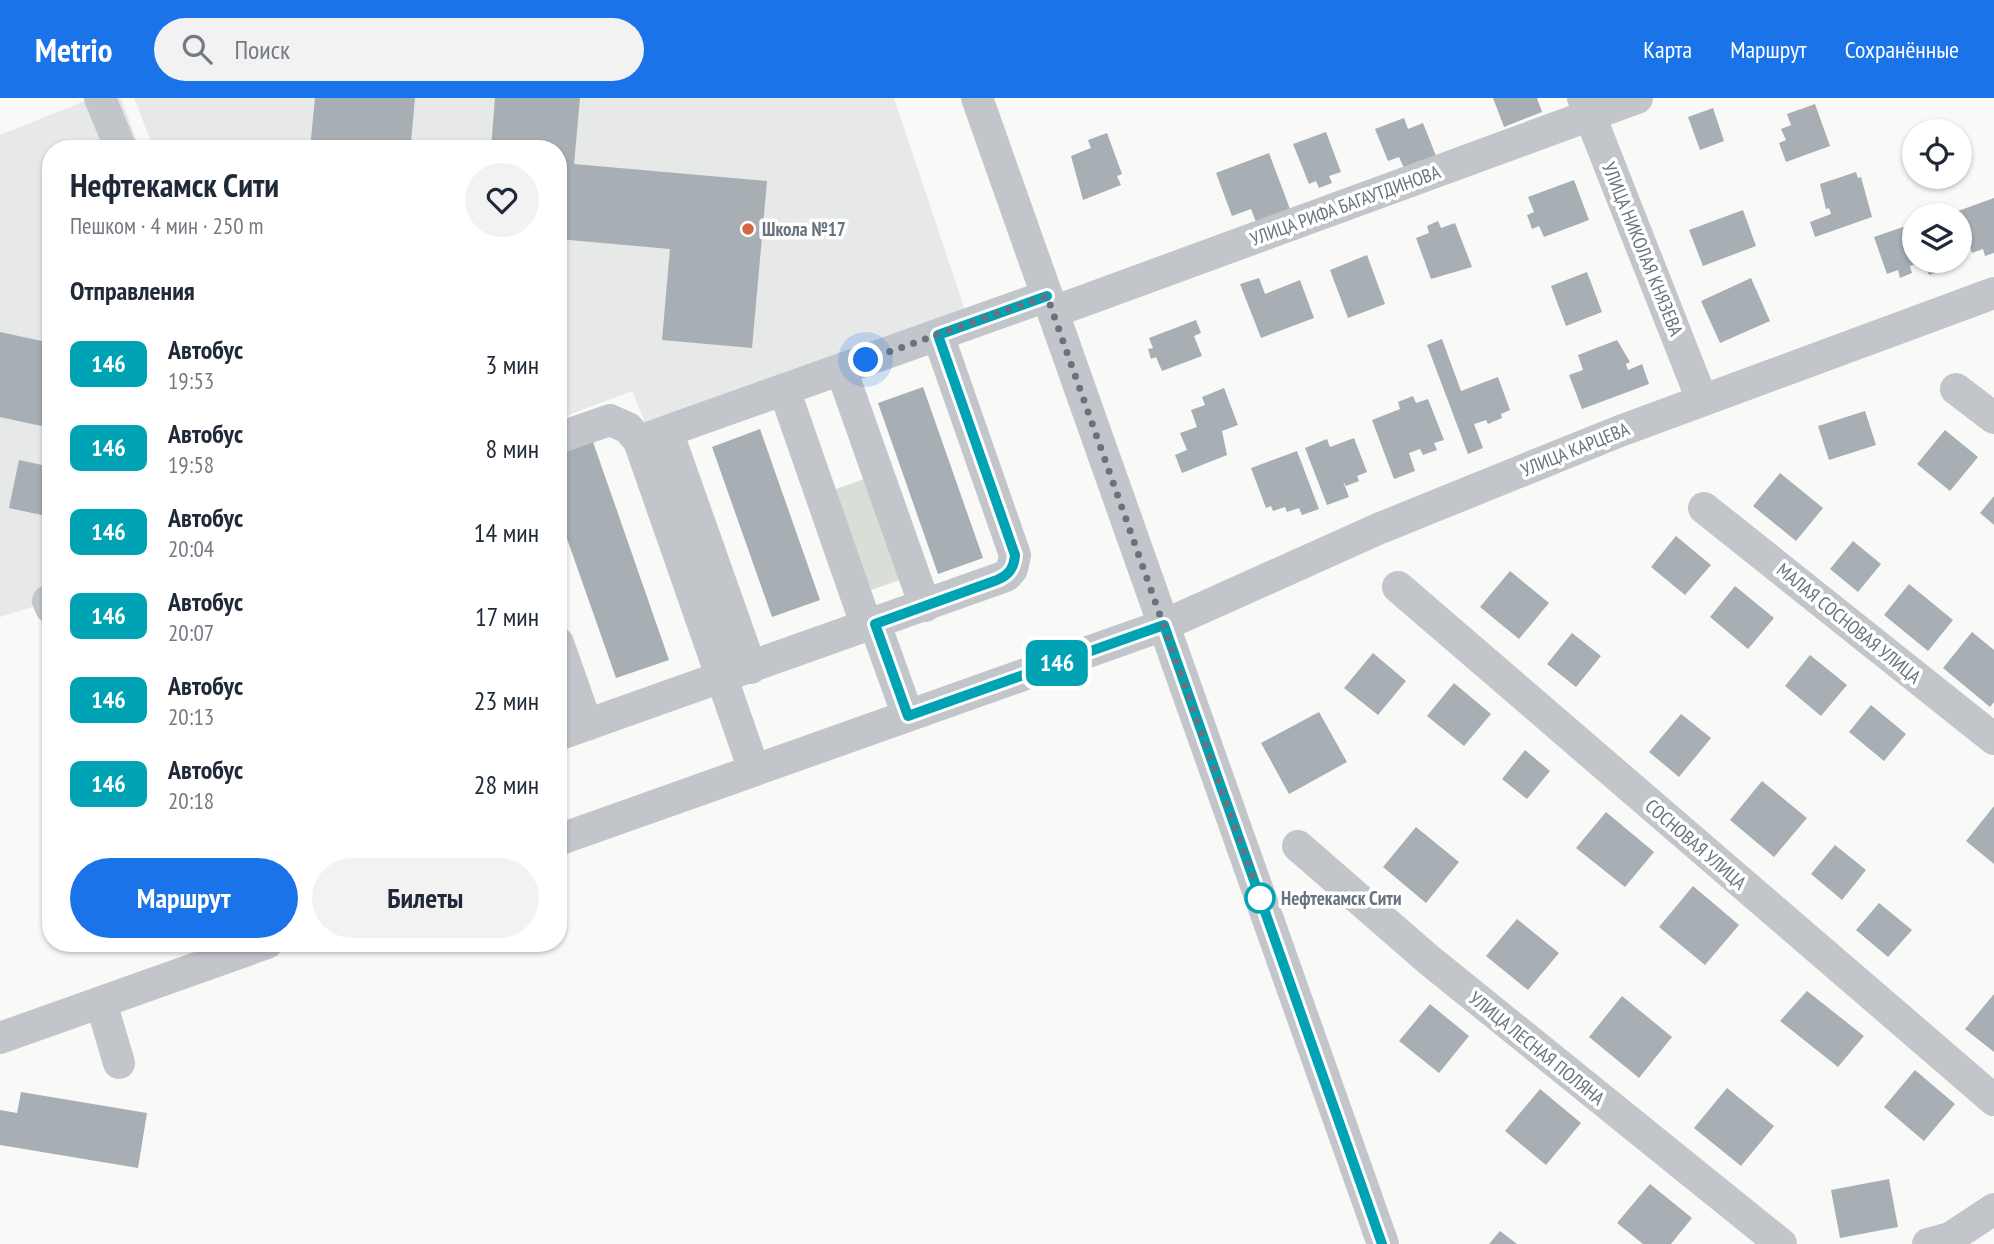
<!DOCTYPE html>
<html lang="ru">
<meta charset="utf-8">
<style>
body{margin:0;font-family:"PT Sans Narrow",sans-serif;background:#f2f2f3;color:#1f2937;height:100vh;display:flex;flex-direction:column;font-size:26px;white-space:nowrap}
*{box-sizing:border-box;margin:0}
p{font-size:23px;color:#747a83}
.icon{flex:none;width:38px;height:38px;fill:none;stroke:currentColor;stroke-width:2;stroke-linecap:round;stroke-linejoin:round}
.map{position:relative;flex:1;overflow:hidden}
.side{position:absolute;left:42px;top:42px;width:525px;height:812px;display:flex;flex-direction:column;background:#fff;border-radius:28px;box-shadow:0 2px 5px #0004}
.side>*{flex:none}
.badge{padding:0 14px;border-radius:10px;font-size:24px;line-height:46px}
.buttons{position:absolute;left:1902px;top:21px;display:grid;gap:14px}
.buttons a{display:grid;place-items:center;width:70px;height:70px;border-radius:50%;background:#fff;box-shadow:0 2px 5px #0004;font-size:35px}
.you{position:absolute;width:35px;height:35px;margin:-18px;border:5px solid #fff;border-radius:50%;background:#1a73e8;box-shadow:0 0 0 10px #1a73e833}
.map>.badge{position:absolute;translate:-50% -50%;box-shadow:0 0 0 4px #fff}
h2{padding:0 28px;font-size:26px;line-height:63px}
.round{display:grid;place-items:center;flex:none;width:74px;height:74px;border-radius:37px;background:#f2f2f3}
.headline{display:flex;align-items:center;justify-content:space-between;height:119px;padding:0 28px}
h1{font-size:33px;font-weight:800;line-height:52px}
.primary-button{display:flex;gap:14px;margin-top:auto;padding:14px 28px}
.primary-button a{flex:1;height:80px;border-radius:42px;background:#1a73e8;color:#fff;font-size:28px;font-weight:800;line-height:80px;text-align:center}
.primary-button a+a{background:#f2f2f3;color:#1f2937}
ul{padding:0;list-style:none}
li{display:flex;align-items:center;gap:21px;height:84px;padding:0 28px}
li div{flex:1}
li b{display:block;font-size:26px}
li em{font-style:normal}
li .badge{min-width:77px;font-weight:700;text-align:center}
header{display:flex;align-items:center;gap:42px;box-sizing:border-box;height:98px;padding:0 35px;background:#1a73e8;color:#fff}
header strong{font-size:33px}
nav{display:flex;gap:38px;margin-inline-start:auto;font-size:24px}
.search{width:490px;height:63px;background:#f2f2f3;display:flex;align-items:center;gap:18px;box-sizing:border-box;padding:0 24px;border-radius:38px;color:#747a83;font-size:26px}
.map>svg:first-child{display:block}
.built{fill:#e7e8e8}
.green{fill:#d9ded7}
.building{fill:#a7aeb4}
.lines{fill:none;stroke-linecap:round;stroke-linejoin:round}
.minor{stroke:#c2c5c9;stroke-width:32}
.line-casing{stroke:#fff;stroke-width:16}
.line{stroke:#00a3b4;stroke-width:10}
.walk{stroke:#67747f;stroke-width:7;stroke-dasharray:0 12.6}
.poi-dot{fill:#d2683f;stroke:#fff;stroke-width:2.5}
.stop-dot{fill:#fff;stroke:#00a3b4;stroke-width:3.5}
.labels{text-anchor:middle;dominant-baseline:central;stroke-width:7;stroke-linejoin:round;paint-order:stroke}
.street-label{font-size:19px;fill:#67747f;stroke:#fff}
.poi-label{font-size:19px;font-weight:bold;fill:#67747f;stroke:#fff;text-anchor:start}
.stop-label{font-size:19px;font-weight:bold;fill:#67747f;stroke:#fff;text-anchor:start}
</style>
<header>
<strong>Metrio</strong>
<div class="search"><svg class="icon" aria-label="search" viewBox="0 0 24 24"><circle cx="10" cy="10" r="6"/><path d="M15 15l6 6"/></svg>Поиск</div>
<nav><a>Карта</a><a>Маршрут</a><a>Сохранённые</a></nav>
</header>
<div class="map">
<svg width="1994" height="1146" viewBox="0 0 1994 1146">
<rect width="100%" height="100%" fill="#f9f9f8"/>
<path class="built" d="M 92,0 L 121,0 L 140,51 L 51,51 L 51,503 L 0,519 L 0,37 Z
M 134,0 L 894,0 L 965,212 L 648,332 L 632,293 L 558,321 L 558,51 L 154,51 Z"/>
<path class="green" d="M 867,380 L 902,481 L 863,495 L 828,394 Z"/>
<path class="building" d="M 315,0 L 415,0 L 411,44 L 461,51 L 310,51 Z
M 495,0 L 580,0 L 574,66 L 767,83 L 752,250 L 662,242 L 670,151 L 558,141 L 558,51 L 491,51 Z
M 1493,0 L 1537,0 L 1542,14 L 1504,29 Z
M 1815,6 L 1830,48 L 1786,64 L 1779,45 L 1786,42 L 1781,31 L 1791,27 L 1787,16 Z
M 1713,10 L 1724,43 L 1700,52 L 1688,19 Z
M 1404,20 L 1408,31 L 1423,25 L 1436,58 L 1404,70 L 1399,59 L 1388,63 L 1375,31 Z
M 1326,34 L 1341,74 L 1329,78 L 1332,85 L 1319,90 L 1316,83 L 1309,86 L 1293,46 Z
M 1107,35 L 1122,76 L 1117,78 L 1121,87 L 1083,102 L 1071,58 L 1091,50 L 1088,42 Z
M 1269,55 L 1290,111 L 1256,124 L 1251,111 L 1232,118 L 1216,75 Z
M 1856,74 L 1858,80 L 1861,79 L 1872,119 L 1815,139 L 1810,124 L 1831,116 L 1829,110 L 1826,111 L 1820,86 Z
M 1574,82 L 1589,122 L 1544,139 L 1539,128 L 1532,131 L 1527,117 L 1534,114 L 1528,99 Z
M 1994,100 L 1994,155 L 1985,158 L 1983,151 L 1972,155 L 1958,113 Z
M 1743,112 L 1756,148 L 1703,168 L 1689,132 Z
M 1914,122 L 1914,163 L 1923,163 L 1910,168 L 1912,175 L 1900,180 L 1898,172 L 1887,176 L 1874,139 L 1903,129 L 1905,133 L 1913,130 L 1911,124 Z
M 1438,123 L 1441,130 L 1455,125 L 1472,169 L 1431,181 L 1416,140 L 1429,135 L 1427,128 Z
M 1367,157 L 1385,206 L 1348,220 L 1330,172 Z
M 1924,163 L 1944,163 L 1947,171 L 1929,177 Z
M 1587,174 L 1602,214 L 1566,228 L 1551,188 Z
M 1259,180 L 1265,196 L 1300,182 L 1314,220 L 1261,240 L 1240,186 Z
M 1751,180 L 1770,223 L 1720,245 L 1701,203 Z
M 1196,222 L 1201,235 L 1194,238 L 1202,258 L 1162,273 L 1156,259 L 1151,261 L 1148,251 L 1153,250 L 1149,240 Z
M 0,234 L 51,245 L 51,330 L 0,319 Z
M 1442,241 L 1461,293 L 1498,279 L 1510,312 L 1501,316 L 1502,320 L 1488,326 L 1486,322 L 1474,326 L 1483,350 L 1468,356 L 1427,247 Z
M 1617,242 L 1630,264 L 1626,266 L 1628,272 L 1642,266 L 1649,286 L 1582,311 L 1569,277 L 1583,272 L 1578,257 Z
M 923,289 L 983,460 L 938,476 L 878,305 Z
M 1224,290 L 1238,327 L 1222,333 L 1227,357 L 1182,375 L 1175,357 L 1187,352 L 1180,335 L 1197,329 L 1191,312 L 1205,307 L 1202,299 Z
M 1413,298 L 1416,305 L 1428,301 L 1444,342 L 1434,345 L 1437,352 L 1423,357 L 1420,351 L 1409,355 L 1415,373 L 1394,381 L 1372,322 L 1400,311 L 1398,304 Z
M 1865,313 L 1876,347 L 1829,362 L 1818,328 Z
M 760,331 L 820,502 L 772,519 L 712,349 Z
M 1945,332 L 1978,359 L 1950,393 L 1917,366 Z
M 1354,340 L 1367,374 L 1357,378 L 1359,383 L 1346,388 L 1343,383 L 1349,399 L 1327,407 L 1305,350 L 1327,341 L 1330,349 Z
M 592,341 L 669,562 L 616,580 L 558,415 L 558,353 Z
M 1297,353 L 1319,411 L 1302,417 L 1299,410 L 1287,414 L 1285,409 L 1273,413 L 1271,408 L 1266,410 L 1251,370 Z
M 19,362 L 51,369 L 51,419 L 9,410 Z
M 1780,375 L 1823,410 L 1796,443 L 1753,408 Z
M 1994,398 L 1994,427 L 1980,415 Z
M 1676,438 L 1711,467 L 1685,497 L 1651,469 Z
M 1853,443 L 1881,466 L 1858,494 L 1830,471 Z
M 1510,473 L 1549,505 L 1519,541 L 1480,509 Z
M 1909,486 L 1953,522 L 1928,553 L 1884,517 Z
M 1735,488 L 1774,520 L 1748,551 L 1710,519 Z
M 1972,534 L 1994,552 L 1994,604 L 1990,609 L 1943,570 Z
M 1572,535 L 1601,558 L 1576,589 L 1547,566 Z
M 1373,555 L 1406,583 L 1378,617 L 1344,590 Z
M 1810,557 L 1847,587 L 1821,618 L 1785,588 Z
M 1454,585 L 1491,616 L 1464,648 L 1427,618 Z
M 1871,607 L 1906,636 L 1884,663 L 1849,634 Z
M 1319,614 L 1347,664 L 1289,696 L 1261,645 Z
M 1681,616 L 1711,640 L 1679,679 L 1649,654 Z
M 1525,652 L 1550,673 L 1527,701 L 1502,681 Z
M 1762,683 L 1807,720 L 1774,759 L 1730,722 Z
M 1994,708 L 1994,766 L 1966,743 Z
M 1606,714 L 1654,754 L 1625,789 L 1576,750 Z
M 1416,729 L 1459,764 L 1426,805 L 1383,769 Z
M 1835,747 L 1866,772 L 1842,802 L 1811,776 Z
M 1693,788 L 1739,827 L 1705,867 L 1659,829 Z
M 1879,805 L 1912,832 L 1888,859 L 1856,832 Z
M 1517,821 L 1559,855 L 1528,892 L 1486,858 Z
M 1807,893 L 1864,938 L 1838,969 L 1780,923 Z
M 1994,896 L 1994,954 L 1965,931 Z
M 1622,898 L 1672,939 L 1639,980 L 1589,939 Z
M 1430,906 L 1469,938 L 1439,975 L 1399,943 Z
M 1915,972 L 1955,1006 L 1924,1043 L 1884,1009 Z
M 1727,990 L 1774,1028 L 1741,1068 L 1694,1030 Z
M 1540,991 L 1581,1025 L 1546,1067 L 1505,1033 Z
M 21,994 L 147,1015 L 138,1070 L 0,1047 L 0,1012 L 17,1015 Z
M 1889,1081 L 1898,1129 L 1840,1140 L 1831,1092 Z
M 1650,1086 L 1692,1120 L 1671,1146 L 1643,1146 L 1617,1125 Z
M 1500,1133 L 1517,1146 L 1489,1146 Z"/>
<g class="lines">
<path class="minor" d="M 100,0 L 121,51
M 977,0 L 1383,1146
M 1583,0 L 1702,302
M 1053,214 L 1637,0
M 841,271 L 925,508
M 784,291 L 867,529
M 1956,291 L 1994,320
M 667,333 L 751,570
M 558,340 L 610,322 L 628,330 L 639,343 L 754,672
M 639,343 L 1047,198
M 1704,410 L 1994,641
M 1398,489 L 1994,1002
M 48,503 L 51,510
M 875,526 L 908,618
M 558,545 L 587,627
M 558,637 L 1006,478 L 1012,471 L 1015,457 L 938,237
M 558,742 L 1164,527 L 1378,431 L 1620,333 L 1994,195
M 1298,748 L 1429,862 L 1781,1146
M 101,904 L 119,965
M 0,940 L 267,845
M 1928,1146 L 1950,1140 L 1994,1111"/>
</g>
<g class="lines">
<g class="line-casing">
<path id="line" d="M 1047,198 L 938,237 L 1015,457 C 1014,470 1009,477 997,482 L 875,526 L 908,618 L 1164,527 L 1382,1146"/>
</g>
<use href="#line" class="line"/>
<path class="walk" d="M 866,262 L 1047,198 L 1264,811 L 1260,800"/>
</g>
<circle class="poi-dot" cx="748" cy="131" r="7"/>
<circle class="stop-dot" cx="1260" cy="800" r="14"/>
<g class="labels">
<g class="street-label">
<text transform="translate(1345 107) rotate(-20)">УЛИЦА РИФА БАГАУТДИНОВА</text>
<text transform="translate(1643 151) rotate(68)">УЛИЦА НИКОЛАЯ КНЯЗЕВА</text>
<text transform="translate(1575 351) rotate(-22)">УЛИЦА КАРЦЕВА</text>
<text transform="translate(1849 525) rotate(39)">МАЛАЯ СОСНОВАЯ УЛИЦА</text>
<text transform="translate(1696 746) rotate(41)">СОСНОВАЯ УЛИЦА</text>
<text transform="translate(1537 950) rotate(39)">УЛИЦА ЛЕСНАЯ ПОЛЯНА</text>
</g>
<g class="poi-label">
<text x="762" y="131">Школа №17</text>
</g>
<g class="stop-label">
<text x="1281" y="800">Нефтекамск Сити</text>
</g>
</g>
</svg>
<div class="buttons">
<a><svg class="icon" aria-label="locate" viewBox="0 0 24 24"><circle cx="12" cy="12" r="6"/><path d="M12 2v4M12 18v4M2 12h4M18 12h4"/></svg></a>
<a><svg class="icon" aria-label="layers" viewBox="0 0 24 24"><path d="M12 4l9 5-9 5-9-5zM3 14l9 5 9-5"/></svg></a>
</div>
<div class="you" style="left:866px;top:262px"></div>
<b class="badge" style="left:1057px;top:565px;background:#00a3b4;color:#fff">146</b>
<section class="side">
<div class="headline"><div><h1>Нефтекамск Сити</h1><p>Пешком · 4 мин · 250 m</p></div><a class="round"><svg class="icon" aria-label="heart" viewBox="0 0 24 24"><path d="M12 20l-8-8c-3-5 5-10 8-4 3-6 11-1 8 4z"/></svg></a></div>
<h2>Отправления</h2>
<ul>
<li><span class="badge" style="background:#00a3b4;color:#fff">146</span><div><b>Автобус</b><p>19:53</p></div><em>3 мин</em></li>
<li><span class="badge" style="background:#00a3b4;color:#fff">146</span><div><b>Автобус</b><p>19:58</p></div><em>8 мин</em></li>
<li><span class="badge" style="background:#00a3b4;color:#fff">146</span><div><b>Автобус</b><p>20:04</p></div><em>14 мин</em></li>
<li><span class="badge" style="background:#00a3b4;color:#fff">146</span><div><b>Автобус</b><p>20:07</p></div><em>17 мин</em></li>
<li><span class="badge" style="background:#00a3b4;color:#fff">146</span><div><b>Автобус</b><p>20:13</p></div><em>23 мин</em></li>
<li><span class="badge" style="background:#00a3b4;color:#fff">146</span><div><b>Автобус</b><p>20:18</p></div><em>28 мин</em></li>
</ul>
<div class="primary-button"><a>Маршрут</a><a>Билеты</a></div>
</section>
</div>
